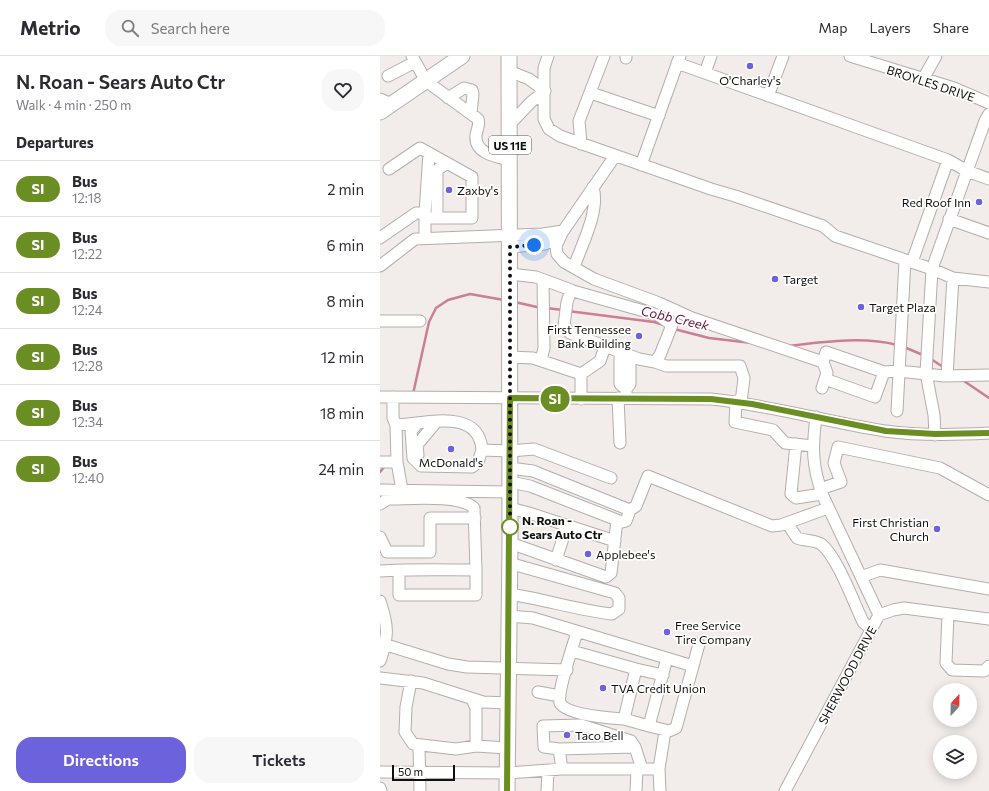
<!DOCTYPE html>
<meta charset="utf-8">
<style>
body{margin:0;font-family:Commissioner,sans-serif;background:#f7f7f7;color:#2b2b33;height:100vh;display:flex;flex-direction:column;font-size:15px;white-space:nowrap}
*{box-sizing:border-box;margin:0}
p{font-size:13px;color:#7c7c81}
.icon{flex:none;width:22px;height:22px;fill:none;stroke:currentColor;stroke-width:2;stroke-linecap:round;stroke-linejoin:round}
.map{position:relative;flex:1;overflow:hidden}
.sheet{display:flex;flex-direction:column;background:#fff;width:380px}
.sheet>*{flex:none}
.badge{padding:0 8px;border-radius:13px;font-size:14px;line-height:26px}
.needle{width:26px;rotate:22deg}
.controls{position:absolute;left:553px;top:627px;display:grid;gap:8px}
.controls a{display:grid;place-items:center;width:44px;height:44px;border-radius:50%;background:#fff;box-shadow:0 2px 10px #0003;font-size:20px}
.scale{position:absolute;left:12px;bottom:10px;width:63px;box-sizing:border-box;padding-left:4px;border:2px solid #12100f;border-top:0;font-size:11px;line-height:14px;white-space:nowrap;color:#12100f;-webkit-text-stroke:3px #fff;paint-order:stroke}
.you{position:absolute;width:20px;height:20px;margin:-10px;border:3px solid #fff;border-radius:50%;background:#1a73e8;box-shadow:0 0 0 6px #1a73e833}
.map>.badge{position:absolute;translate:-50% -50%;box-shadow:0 0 0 2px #fff}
h2{padding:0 16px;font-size:15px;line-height:36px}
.round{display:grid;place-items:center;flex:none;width:42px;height:42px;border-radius:16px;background:#f7f7f7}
.headline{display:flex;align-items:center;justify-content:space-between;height:68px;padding:0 16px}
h1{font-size:19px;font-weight:600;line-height:30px}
.button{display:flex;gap:8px;margin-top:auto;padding:8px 16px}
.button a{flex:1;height:46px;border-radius:16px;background:#6c62dc;color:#fff;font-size:16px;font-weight:600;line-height:46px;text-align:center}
.button a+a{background:#f7f7f7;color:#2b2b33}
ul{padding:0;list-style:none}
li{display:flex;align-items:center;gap:12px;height:56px;padding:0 16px;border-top:1px solid #e1e1e2}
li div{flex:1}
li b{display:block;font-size:15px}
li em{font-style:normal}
li .badge{min-width:44px;font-weight:700;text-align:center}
header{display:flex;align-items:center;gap:24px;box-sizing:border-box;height:56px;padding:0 20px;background:#fff;border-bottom:1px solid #e1e1e2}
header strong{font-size:19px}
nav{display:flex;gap:22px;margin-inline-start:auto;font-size:14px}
.search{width:280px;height:36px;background:#f7f7f7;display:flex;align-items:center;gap:10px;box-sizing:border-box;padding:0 14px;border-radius:16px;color:#7c7c81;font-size:15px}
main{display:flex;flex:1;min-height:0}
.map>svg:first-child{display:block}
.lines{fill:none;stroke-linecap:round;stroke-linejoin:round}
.stream{stroke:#ca7f95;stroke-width:2.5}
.minor-casing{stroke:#b3aeab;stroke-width:13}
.major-casing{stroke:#b3aeab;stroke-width:17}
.minor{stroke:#fff;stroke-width:11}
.major{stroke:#fff;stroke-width:15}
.line-casing{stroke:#fff;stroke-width:9}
.line{stroke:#6b8e23;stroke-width:6}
.walk{stroke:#12100f;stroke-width:4;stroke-dasharray:0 7.2}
.poi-dot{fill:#6c62dc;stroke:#fff;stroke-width:1.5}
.stop-dot{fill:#fff;stroke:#6b8e23;stroke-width:2}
.labels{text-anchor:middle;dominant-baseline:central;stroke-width:3.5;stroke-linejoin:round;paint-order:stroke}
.shield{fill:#fff;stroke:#595857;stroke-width:1}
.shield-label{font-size:11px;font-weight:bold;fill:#12100f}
.poi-label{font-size:12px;fill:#12100f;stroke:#fff;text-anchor:start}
.street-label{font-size:12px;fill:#12100f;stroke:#fff}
.stop-label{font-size:12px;font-weight:bold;fill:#12100f;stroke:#fff;text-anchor:start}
.water-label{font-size:13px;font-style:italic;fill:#6a0f36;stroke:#fff}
</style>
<header>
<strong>Metrio</strong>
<div class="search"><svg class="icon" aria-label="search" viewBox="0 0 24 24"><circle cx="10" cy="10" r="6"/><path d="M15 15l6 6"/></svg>Search here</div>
<nav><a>Map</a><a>Layers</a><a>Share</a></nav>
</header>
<main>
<section class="sheet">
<div class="headline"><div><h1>N. Roan - Sears Auto Ctr</h1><p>Walk · 4 min · 250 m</p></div><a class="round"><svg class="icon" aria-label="heart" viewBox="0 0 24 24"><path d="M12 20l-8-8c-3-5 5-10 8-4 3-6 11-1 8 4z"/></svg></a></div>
<h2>Departures</h2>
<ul>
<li><span class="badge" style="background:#6b8e23;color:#fff">SI</span><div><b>Bus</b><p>12:18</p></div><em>2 min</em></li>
<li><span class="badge" style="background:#6b8e23;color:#fff">SI</span><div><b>Bus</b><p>12:22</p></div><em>6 min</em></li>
<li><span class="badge" style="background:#6b8e23;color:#fff">SI</span><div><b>Bus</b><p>12:24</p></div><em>8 min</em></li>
<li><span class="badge" style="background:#6b8e23;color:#fff">SI</span><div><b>Bus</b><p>12:28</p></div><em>12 min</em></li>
<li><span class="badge" style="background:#6b8e23;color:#fff">SI</span><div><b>Bus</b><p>12:34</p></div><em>18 min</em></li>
<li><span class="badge" style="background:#6b8e23;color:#fff">SI</span><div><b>Bus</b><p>12:40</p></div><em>24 min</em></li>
</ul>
<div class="button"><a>Directions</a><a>Tickets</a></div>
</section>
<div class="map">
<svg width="609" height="735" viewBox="0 0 609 735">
<rect width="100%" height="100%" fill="#f2edea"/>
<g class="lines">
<path class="stream" d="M 135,246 L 161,252
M 166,252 L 183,254
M 188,255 L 274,266 L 284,269
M 294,273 L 329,282 L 372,287
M 408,290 C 442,286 484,280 517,289
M 524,291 L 543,299
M 551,303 L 563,311
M 581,323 L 609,342
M 33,338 L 49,266 L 56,252 L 68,244 L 90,238 L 124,244
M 0,416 L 5,410"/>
<g class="minor-casing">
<path id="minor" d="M 32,0 L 46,25 L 98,63 C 100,69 97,73 96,79 C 94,98 117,101 130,104
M 168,0 L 164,12 L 164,63 L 169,73 L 180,80 L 331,133 L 355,140 L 443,170 L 455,180 L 552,213 L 573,222 L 609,226
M 470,0 L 574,32 L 609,47
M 246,2 L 246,0
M 297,7 L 568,104 L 587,115 L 609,123
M 129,15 L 149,23 L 165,35 L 151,46 L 130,68
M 325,17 L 331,0
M 8,20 L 35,6
M 543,23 L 556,0
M 211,37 L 279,60
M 388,40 L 403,0
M 68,42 L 84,32 L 92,34 L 93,38 L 91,57
M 0,43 L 12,48
M 201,88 L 199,65 L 224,0
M 261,109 L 300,0
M 9,113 L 40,92 L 92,121 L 92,162 L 45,162
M 45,157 L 49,97
M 57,162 L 57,114 L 67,107
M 569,163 L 609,177
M 183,175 L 176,190 L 177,198 L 184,206 L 214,223 L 279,247 L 312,262 L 443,306
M 0,182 L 36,157 L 45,157 L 45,181
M 130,191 L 165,188 L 179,181 L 235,100
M 532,206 L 568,104
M 0,210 L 35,183 L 163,178 L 183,175
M 194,211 C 202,188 220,155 213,131
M 130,218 L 156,221 L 191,234 L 193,235 L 278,259 L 292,269 L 280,299 L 275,306 L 259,303 L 190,277 L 184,270 L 187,246 L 191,234
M 0,265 L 40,265
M 130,301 L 153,302 L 201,318
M 161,304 L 164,292 L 163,224
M 275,306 L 286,310 L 360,310 L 364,322 L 361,346
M 201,318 L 220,305 L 225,291
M 201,318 L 201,343
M 567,320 L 573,222
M 445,323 L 495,341 L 504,316
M 442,332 L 447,317 L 443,306 L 446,296 L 504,316 L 519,315 L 564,320 L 609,319
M 0,341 L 331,343 C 390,349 447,366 505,375 C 540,380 574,379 609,377
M 13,341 L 13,362 L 16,369 L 17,406 L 22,434
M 238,342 L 240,387
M 246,342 L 246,333 L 250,328 L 250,303 L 245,298 L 240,302 L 240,328 L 246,333
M 356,345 L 355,366 L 393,374 L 405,387 L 433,390
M 517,355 L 525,204
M 436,361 C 432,392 432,411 443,440 L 499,559
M 37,368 L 31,375 L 33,402 L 41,410 L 92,411 L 98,406 L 102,394
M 16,369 C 44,368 99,351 102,394 L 130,395 L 154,393 L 231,422
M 555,379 L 554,359 L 546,317 L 552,213 L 605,65 L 609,58
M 416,388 L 411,438 L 416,442 L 442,438
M 38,399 L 37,389 L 57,365
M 0,406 L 17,406
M 130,412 L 153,415 L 250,454
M 130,426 L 150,430 L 242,466 L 246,465 L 250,454 L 256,450 L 268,420 L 392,470 L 401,469 L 448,452
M 440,433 L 461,426 L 454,407 L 458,391 L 560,412 L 609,439
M 0,434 L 129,436
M 0,448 L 8,443 C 29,443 80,438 94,452 L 96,514
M 130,452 L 149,457 L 235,485
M 407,467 L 417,482 C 425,485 434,484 441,488 C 457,500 474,547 483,566 L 491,573
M 0,481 L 7,496 L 50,496 L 50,462 L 95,462
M 130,487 L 226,521 L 231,517 L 237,464
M 176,504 L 187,470
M 0,515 C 32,513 64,514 96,514 L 96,539 L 19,539 L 19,515
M 481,521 L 500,514 L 609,533
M 129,538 C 164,543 197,554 232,558 L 239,553 L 239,542 L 235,537 L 129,507
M 0,545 C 8,569 9,580 0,605
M 568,558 L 566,607 L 572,614 L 604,615 L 609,610
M 129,560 L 153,562 L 313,610
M 0,587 L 68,608 L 87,611 L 187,614
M 192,595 L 256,613 L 244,663 C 230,662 187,659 180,647 C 177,635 193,590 197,576
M 287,602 L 269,670 L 289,675 L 296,672 L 319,588
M 256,613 L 283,619
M 0,622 L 43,627 L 103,646 L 128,647
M 31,625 L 26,651 L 25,676 L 33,688 L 76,693 L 96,690 L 127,692
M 158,636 L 180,640
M 92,643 L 96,652 L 96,690
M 244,663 L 269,670
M 39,690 L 40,735
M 255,691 L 179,693 L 164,691 L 163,670 L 201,669 L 251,685 L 255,691 L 262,713
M 179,693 L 182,713
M 0,716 L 127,717 L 182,713 L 279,713
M 0,732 L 1,735
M 167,735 L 168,714
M 256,735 L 257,713
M 280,735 L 279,713 L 285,675
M 405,735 L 499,559 L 513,554 L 524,552 L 609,563"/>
</g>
<g class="major-casing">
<path id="major" d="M 0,56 L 82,0
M 127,735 L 130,487 L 129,0"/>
</g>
<use href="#minor" class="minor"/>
<use href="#major" class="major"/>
</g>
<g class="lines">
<g class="line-casing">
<path id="line" d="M 127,735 L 130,342 L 331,343 L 372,348 L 506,375 L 555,378 L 609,377"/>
</g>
<use href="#line" class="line"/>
<path class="walk" d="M 130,471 L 130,475 L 130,191 L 154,189"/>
</g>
<g class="poi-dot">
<circle cx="370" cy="10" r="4"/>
<circle cx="69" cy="134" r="4"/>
<circle cx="599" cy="146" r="4"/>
<circle cx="395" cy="223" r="4"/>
<circle cx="481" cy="251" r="4"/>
<circle cx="259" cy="280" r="4"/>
<circle cx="71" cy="393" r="4"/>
<circle cx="557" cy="473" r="4"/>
<circle cx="208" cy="498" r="4"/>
<circle cx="287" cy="576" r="4"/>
<circle cx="223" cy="632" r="4"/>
<circle cx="187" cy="679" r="4"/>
</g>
<circle class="stop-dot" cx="130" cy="471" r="8"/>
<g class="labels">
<rect class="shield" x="109" y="80" width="42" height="18" rx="3"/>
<g class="shield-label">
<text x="130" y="89">US 11E</text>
</g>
<g class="poi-label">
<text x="370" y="24" text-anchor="middle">O'Charley's</text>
<text x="77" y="134">Zaxby's</text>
<text x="591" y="146" text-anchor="end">Red Roof Inn</text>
<text x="403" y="223">Target</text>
<text x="489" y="251">Target Plaza</text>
<text x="251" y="273" text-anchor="end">First Tennessee<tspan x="251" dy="14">Bank Building</tspan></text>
<text x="71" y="406" text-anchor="middle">McDonald's</text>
<text x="549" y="466" text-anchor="end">First Christian<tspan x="549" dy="14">Church</tspan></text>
<text x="216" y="498">Applebee's</text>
<text x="295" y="569">Free Service<tspan x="295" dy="14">Tire Company</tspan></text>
<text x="231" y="632">TVA Credit Union</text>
<text x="195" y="679">Taco Bell</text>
</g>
<g class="street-label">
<text transform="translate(551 27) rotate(18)">BROYLES DRIVE</text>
<text transform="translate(467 619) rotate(-62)">SHERWOOD DRIVE</text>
</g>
<g class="stop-label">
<text x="142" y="464">N. Roan -<tspan x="142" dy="14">Sears Auto Ctr</tspan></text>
</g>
<g class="water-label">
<text transform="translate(295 262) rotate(13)">Cobb Creek</text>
</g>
</g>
</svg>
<div class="controls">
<a><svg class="needle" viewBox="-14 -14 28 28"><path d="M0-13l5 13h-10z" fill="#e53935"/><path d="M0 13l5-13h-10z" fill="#7c7c81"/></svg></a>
<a><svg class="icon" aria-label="layers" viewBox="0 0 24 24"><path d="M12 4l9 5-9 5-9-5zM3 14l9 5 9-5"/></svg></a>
</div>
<div class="scale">50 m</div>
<div class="you" style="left:154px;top:189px"></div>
<b class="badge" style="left:175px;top:343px;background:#6b8e23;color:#fff">SI</b>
</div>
</main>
